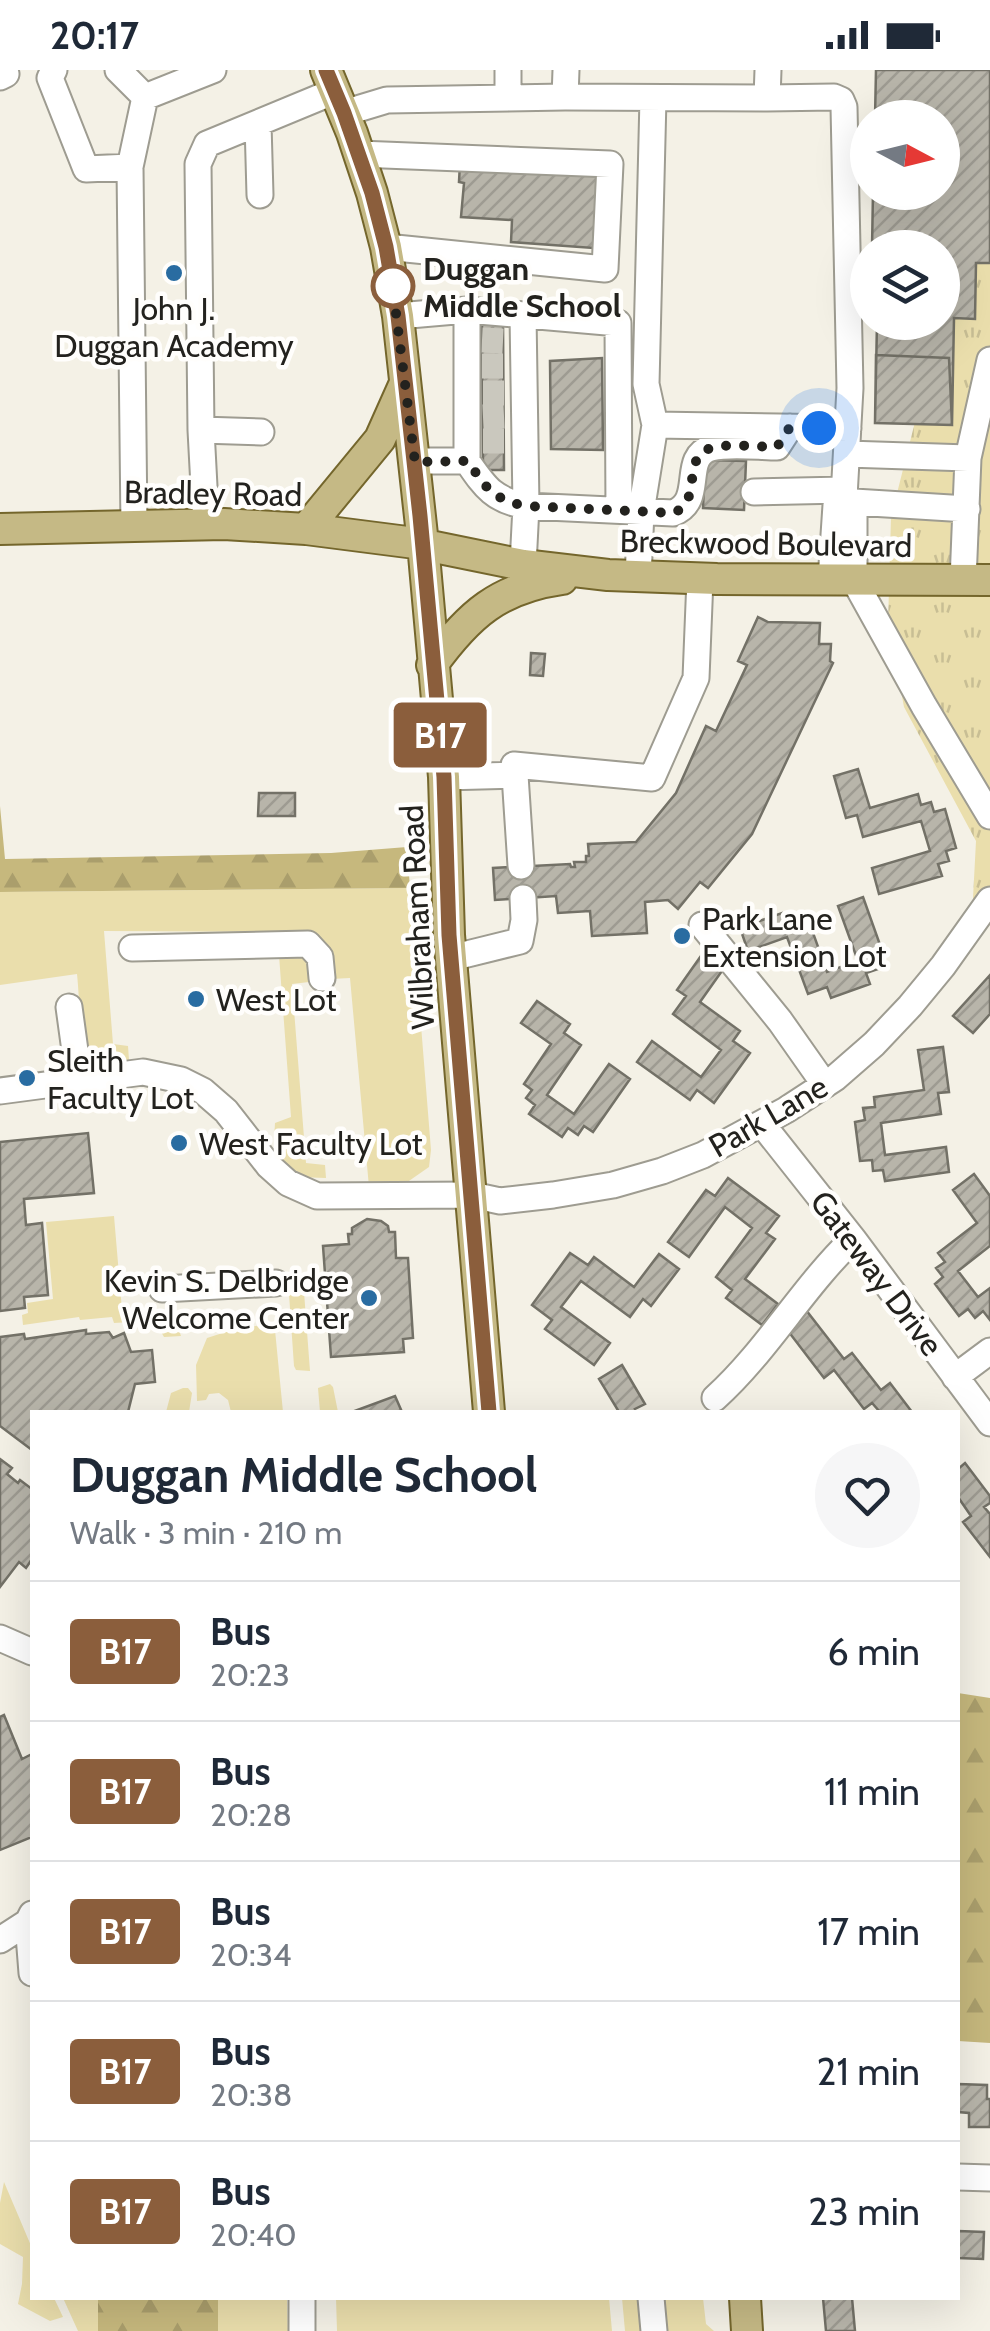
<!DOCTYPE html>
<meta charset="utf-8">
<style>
body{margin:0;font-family:Cabin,sans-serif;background:#f6f6f7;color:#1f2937;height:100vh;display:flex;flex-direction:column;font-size:38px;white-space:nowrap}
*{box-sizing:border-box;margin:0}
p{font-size:32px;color:#747a83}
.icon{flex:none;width:55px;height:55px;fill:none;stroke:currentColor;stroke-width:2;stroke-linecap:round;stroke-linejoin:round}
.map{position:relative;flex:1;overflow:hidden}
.details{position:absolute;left:30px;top:1340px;width:930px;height:890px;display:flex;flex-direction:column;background:#fff;border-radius:0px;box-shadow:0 10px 40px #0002}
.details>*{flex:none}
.badge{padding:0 20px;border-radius:8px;font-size:35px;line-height:65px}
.needle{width:65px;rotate:97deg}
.tools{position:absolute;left:850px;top:30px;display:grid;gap:20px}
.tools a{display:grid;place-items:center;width:110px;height:110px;border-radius:50%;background:#fff;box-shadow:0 10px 40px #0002;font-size:50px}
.you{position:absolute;width:50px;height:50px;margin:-25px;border:8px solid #fff;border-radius:50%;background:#1a73e8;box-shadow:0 0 0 15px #1a73e833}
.map>.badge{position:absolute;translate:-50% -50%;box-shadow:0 0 0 5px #fff}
.round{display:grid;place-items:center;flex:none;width:105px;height:105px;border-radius:52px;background:#f6f6f7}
.summary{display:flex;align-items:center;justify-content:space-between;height:170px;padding:0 40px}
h1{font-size:48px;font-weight:700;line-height:75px}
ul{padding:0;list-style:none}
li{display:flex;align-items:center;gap:30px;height:140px;padding:0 40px;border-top:2px solid #e0e1e3}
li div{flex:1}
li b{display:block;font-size:38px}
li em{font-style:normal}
li .badge{min-width:110px;font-weight:700;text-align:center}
.status{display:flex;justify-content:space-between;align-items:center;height:70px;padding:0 50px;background:#fff;direction:ltr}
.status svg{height:28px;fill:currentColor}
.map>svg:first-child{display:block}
.green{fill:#eadeac}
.forest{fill:url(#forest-firs)}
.park{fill:url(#park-tufts)}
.building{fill:url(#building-hatch);stroke:#737167;stroke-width:2.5}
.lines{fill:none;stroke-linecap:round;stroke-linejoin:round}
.minor-tunnel{stroke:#cac8be;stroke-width:25;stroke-dasharray:25 12;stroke-linecap:butt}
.minor-casing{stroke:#9e9c91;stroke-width:29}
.major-casing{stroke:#74662c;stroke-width:34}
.minor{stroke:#fff;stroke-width:25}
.major{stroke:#c5b985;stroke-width:30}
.line-casing{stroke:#fff;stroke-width:22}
.line{stroke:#8b5e3c;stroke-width:15}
.walk{stroke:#23221e;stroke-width:10;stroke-dasharray:0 18}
.poi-dot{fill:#296ca1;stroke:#fffefc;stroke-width:4}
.stop-dot{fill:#fff;stroke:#8b5e3c;stroke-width:5}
.labels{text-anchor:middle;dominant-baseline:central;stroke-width:9;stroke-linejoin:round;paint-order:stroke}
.stop-label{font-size:32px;font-weight:bold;fill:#23221e;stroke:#fffefc;text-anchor:start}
.poi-label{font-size:32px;fill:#23221e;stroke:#fffefc;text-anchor:start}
.street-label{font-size:32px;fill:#23221e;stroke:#fffefc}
</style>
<div class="status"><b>20:17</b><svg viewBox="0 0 49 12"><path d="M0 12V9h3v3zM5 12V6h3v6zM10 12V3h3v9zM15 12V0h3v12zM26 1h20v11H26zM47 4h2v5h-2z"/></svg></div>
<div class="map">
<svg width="990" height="2261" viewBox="0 0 990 2261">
<defs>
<pattern id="forest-firs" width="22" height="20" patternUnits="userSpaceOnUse" patternTransform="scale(2.5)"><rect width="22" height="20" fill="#c6b87d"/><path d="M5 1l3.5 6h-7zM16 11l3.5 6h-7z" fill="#aa9e6c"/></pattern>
<pattern id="park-tufts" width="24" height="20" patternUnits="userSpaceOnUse" patternTransform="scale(2.5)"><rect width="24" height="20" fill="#eadeac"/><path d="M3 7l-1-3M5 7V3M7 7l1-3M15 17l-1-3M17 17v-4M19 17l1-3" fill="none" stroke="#c8be94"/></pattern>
<pattern id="building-hatch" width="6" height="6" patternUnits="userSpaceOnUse" patternTransform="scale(2.5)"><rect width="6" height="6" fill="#b8b5aa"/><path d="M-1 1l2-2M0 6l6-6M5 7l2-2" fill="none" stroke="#9e9b92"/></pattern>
</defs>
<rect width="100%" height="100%" fill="#f4f1e6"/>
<path class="green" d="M 410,818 L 431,1080 L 429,1097 L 406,1113 L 369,1117 L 350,908 L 331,909 C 329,888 330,869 307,862 L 104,861 L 113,974 L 128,976 L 129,990 L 125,997 L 95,1000 C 79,978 80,931 77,904 L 0,915 L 0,822 Z
M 300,884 L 306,888 L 309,912 L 292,914 L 306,1093 L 325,1095 L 326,1108 L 298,1107 L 279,1090 L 274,1069 L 275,1053 L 291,1047 L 279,885 Z
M 114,1146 L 122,1240 L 128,1241 L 130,1252 L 114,1253 L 112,1247 L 80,1250 L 79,1247 L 23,1255 L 22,1245 L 28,1243 L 27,1233 L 53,1229 L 46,1152 Z
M 304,1222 L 310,1301 L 296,1300 L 294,1296 L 289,1224 Z
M 142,1240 C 161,1242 176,1246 181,1266 L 164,1267 L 155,1251 L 146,1254 Z
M 270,1254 L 275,1260 L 283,1342 L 231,1342 L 228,1330 L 219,1323 L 209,1324 L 206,1330 L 197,1331 L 196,1295 L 207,1268 L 235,1259 Z
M 330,1314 L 333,1317 L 338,1342 L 320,1342 L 318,1318 Z
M 183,1318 L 188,1318 L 192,1323 L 189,1342 L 166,1342 L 171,1323 Z
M 4,2112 L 32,2178 L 32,2228 L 54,2228 L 63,2247 L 50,2251 L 18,2234 L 22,2214 L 23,2187 L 0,2174 L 0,2133 Z
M 63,2228 L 98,2228 L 98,2261 L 78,2261 Z
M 218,2228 L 287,2228 L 288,2261 L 218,2261 Z
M 336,2228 L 609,2228 L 612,2261 L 337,2261 Z
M 622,2228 L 641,2228 L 644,2261 L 625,2261 Z
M 656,2228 L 703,2228 L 706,2254 L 714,2261 L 660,2261 Z"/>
<path class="forest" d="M 0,736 L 5,789 L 331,783 L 407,777 L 410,818 L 0,822 Z
M 958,1623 L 990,1628 L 990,1973 L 958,1971 Z
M 98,2228 L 218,2228 L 218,2261 L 98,2261 Z"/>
<path class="park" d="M 990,56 L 990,845 L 973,828 L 976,771 L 904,637 L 888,553 L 891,447 L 940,253 L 942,252 Z"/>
<path class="building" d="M 876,0 L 990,0 L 990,193 L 976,193 L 975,249 L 954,248 L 952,355 L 875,353 L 877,252 L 942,252 L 942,178 L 872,178 L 873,122 L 942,122 L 942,48 L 875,48 Z
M 460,93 L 522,101 L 598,106 L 593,178 L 511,172 L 512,150 L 461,147 L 464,113 L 459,112 Z
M 503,251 L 504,400 L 483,400 L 482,253 Z
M 876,285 L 949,288 L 952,355 L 875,353 Z
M 602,288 L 603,380 L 551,379 L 550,291 Z
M 705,390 L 746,391 L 744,440 L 703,438 Z
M 758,547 L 768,552 L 820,553 L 819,574 L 831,574 L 830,591 L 833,593 L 752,764 L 708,818 L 700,812 L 678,839 L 668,830 L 645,832 L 647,863 L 592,866 L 590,841 L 558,843 L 556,826 L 495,830 L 493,798 L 570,794 L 571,797 L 575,797 L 574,792 L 586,792 L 586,786 L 589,786 L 588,774 L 636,772 L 676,723 L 706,656 L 716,661 L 747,595 L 738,591 Z
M 531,583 L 545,584 L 543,606 L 530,605 Z
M 858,699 L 870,738 L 918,724 L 921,735 L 931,732 L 934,742 L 945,739 L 956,778 L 946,781 L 949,791 L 938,794 L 942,806 L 879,824 L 872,798 L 930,781 L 921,751 L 863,767 L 857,745 L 846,748 L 834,706 Z
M 259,723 L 295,723 L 295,746 L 258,746 Z
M 863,827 L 884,886 L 874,890 L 878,899 L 866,903 L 870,914 L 831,928 L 827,917 L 808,924 L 787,867 L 748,881 L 740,858 L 782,843 L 786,854 L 807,846 L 827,902 L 858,891 L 838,836 Z
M 703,883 L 724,898 L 700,932 L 740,961 L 733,971 L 750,983 L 714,1033 L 697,1020 L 690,1030 L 637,992 L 652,971 L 701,1007 L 721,980 L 673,944 L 686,926 L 677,920 Z
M 990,905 L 990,944 L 973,963 L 953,946 Z
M 537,931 L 570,954 L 564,963 L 581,975 L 547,1025 L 574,1044 L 609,994 L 630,1009 L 593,1062 L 584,1056 L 578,1065 L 568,1058 L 562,1067 L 529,1044 L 535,1035 L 526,1028 L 532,1020 L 524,1014 L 551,974 L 521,953 Z
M 943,977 L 949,1022 L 938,1023 L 941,1044 L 881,1053 L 885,1085 L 946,1077 L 949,1102 L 885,1111 L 883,1100 L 873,1101 L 872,1090 L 860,1091 L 855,1052 L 865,1050 L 863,1038 L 875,1037 L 874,1027 L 924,1020 L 918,980 Z
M 88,1063 L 94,1123 L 24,1129 L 26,1155 L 42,1153 L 48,1225 L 24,1227 L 25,1238 L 0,1241 L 0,1072 Z
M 974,1104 L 990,1126 L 990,1176 L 958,1201 L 978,1227 L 990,1218 L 990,1250 L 983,1241 L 975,1248 L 968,1239 L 959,1246 L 935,1214 L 943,1207 L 936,1198 L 945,1192 L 938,1183 L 977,1153 L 953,1120 Z
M 728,1108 L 779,1146 L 766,1163 L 775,1169 L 745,1209 L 778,1234 L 762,1255 L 726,1228 L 732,1220 L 716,1207 L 752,1158 L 725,1137 L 689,1187 L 668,1172 L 706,1120 L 715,1126 Z
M 367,1149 L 381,1151 L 388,1156 L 389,1162 L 395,1162 L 396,1188 L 408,1188 L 413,1268 L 403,1269 L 404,1282 L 331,1287 L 323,1176 L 349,1174 L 348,1164 L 352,1164 L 352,1158 Z
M 570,1183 L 588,1195 L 594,1187 L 634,1217 L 659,1184 L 679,1199 L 651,1236 L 643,1229 L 630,1247 L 581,1211 L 561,1237 L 610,1273 L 594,1295 L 545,1259 L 552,1250 L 532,1235 Z
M 806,1240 L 844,1289 L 852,1283 L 881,1320 L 890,1313 L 912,1342 L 880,1342 L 872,1333 L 864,1339 L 834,1300 L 824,1308 L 785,1257 Z
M 86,1260 L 86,1264 L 109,1262 L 113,1268 L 124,1263 L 131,1282 L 152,1280 L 155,1312 L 135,1314 L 128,1342 L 32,1342 L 32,1380 L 0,1356 L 0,1267 L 24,1264 L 25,1269 Z
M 622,1295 L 645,1334 L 635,1339 L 637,1342 L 619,1342 L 599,1309 Z
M 395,1326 L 402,1342 L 352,1342 Z
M 0,1389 L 12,1398 L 7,1404 L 18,1413 L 20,1410 L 32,1419 L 32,1489 L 26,1498 L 19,1492 L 0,1517 Z
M 965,1393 L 990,1426 L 990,1433 L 984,1437 L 990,1444 L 990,1487 L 963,1452 L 971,1446 L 958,1427 L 958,1399 Z
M 4,1645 L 22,1689 L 32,1684 L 32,1767 L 0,1780 L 0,1647 Z
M 958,2014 L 987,2015 L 987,2029 L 990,2029 L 990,2057 L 969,2057 L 969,2043 L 958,2042 Z
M 958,2161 L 984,2162 L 983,2189 L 958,2188 Z
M 823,2228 L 852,2228 L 855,2261 L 826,2261 Z"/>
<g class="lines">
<path class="minor-tunnel" d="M 482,270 L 503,271
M 482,296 L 503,296
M 483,323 L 504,323
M 483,347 L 504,346
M 483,371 L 504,371"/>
<g class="minor-casing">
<path id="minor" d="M 54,0 L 50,8 L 86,99 L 130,97
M 118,0 L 145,27
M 0,7 L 6,4
M 145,27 L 213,0
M 565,27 L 566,0
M 508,28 L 508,0
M 767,28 L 834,27 L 841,30 L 844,37 L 850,318 L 844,427 L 836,435 L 831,510
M 344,43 L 387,30 L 565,27 L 767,28 L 768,0
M 258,53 L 260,125
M 359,84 L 610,94 L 605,199 L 386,177
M 523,245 L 526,436 L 673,443 C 706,431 680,387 711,378 C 729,373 759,377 777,377 L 790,357
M 398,246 L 467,240
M 655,355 L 848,358
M 201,360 L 261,362
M 847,384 L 968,388
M 415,391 L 467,391 C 485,417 493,430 526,436 L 523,495
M 467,391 L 467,240 L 618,253 L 619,440
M 754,422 L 844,420
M 844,427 L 854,432 L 854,510 L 924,636 L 990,746
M 854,432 L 967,439
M 206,454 L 201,360 L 198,94 L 207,74 L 335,21
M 134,456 L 130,97 L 145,27
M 638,507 L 641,442 L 655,355 L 646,314 L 653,28
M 963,511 L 968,388 L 990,290
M 515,705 L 521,796
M 444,707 L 515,705 L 514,695 L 652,708 L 696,608 L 700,509
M 702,855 L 780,951 L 825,1015
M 132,878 L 308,874 L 320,887 L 322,908
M 451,888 L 520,871 L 524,850 L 523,828
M 69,937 L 79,1010
M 0,1021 L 143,1002 L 181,1010 L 203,1021 L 226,1041 L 269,1096 L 288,1113 L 317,1126 L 472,1125 L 500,1131 L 553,1125 L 613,1115 L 662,1101 L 703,1085 L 786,1040 L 835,1008 L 874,974 L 910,936 L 943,896 L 990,830
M 762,1054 L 853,1169 L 990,1353
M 162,1219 L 276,1213
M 955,1307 L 990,1281
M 715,1328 C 767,1281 802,1218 853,1169
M 0,1568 L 32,1582
M 32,1844 L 28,1852 L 32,1903
M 0,1870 L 28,1852
M 958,2107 L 990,2108
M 302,2228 L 302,2261
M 651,2228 L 654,2261"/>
</g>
<g class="major-casing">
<path id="major" d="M 326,0 L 352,63 L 372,123 L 386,177 L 398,246 L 423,474 L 444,707 L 449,865 L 489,1342
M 0,459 L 224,454 L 306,459 L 415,473 L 523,495 L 608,505 L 717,509 L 990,510
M 306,459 L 380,369 L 405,313
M 432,595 C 469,544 499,518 562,509
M 745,2228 L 747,2261"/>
</g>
<use href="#minor" class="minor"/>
<use href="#major" class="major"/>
</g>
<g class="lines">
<g class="line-casing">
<path id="line" d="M 326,0 L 344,43 L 372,123 L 386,177 L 398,246 L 420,446 L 444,707 L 449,865 L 489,1342"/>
</g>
<use href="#line" class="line"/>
<path class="walk" d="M 393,216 L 392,212 L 415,392 L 468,391 C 485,417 493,430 526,436 L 673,443 C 704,432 680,387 711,378 C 726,373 761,377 777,377 L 790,357 L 819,358"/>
</g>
<g class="poi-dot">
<circle cx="174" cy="203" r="10"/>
<circle cx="682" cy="866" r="10"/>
<circle cx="196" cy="929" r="10"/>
<circle cx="27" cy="1008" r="10"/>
<circle cx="179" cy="1073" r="10"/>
<circle cx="369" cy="1228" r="10"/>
</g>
<circle class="stop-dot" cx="393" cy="216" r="20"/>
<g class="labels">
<g class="stop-label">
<text x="423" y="198">Duggan<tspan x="423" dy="37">Middle School</tspan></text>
</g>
<g class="poi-label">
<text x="174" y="238" text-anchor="middle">John J.<tspan x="174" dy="37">Duggan Academy</tspan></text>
<text x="702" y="848">Park Lane<tspan x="702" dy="37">Extension Lot</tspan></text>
<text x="216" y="929">West Lot</text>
<text x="47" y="990">Sleith<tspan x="47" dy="37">Faculty Lot</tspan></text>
<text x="199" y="1073">West Faculty Lot</text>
<text x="349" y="1210" text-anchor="end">Kevin S. Delbridge<tspan x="349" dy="37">Welcome Center</tspan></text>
</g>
<g class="street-label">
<text transform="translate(213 423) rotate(1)">Bradley Road</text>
<text transform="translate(766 473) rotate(1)">Breckwood Boulevard</text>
<text transform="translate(417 847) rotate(-93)">Wilbraham Road</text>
<text transform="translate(768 1046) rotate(-30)">Park Lane</text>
<text transform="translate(877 1203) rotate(53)">Gateway Drive</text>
</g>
</g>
</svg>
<div class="tools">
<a><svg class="needle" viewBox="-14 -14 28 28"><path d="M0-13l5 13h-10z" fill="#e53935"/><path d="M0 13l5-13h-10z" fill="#747a83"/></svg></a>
<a><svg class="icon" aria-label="layers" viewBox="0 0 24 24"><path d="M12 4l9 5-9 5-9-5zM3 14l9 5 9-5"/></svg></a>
</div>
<div class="you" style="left:819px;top:358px"></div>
<b class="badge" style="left:440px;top:665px;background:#8b5e3c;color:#fff">B17</b>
<section class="details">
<div class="summary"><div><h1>Duggan Middle School</h1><p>Walk · 3 min · 210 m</p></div><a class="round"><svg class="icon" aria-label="heart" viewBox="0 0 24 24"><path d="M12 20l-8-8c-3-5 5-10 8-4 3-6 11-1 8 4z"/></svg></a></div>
<ul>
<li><span class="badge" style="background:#8b5e3c;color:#fff">B17</span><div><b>Bus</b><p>20:23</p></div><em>6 min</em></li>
<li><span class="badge" style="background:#8b5e3c;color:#fff">B17</span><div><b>Bus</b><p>20:28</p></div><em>11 min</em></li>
<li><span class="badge" style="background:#8b5e3c;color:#fff">B17</span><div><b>Bus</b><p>20:34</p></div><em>17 min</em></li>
<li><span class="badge" style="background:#8b5e3c;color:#fff">B17</span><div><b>Bus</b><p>20:38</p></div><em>21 min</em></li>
<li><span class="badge" style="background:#8b5e3c;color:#fff">B17</span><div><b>Bus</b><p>20:40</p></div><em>23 min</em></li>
</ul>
</section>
</div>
